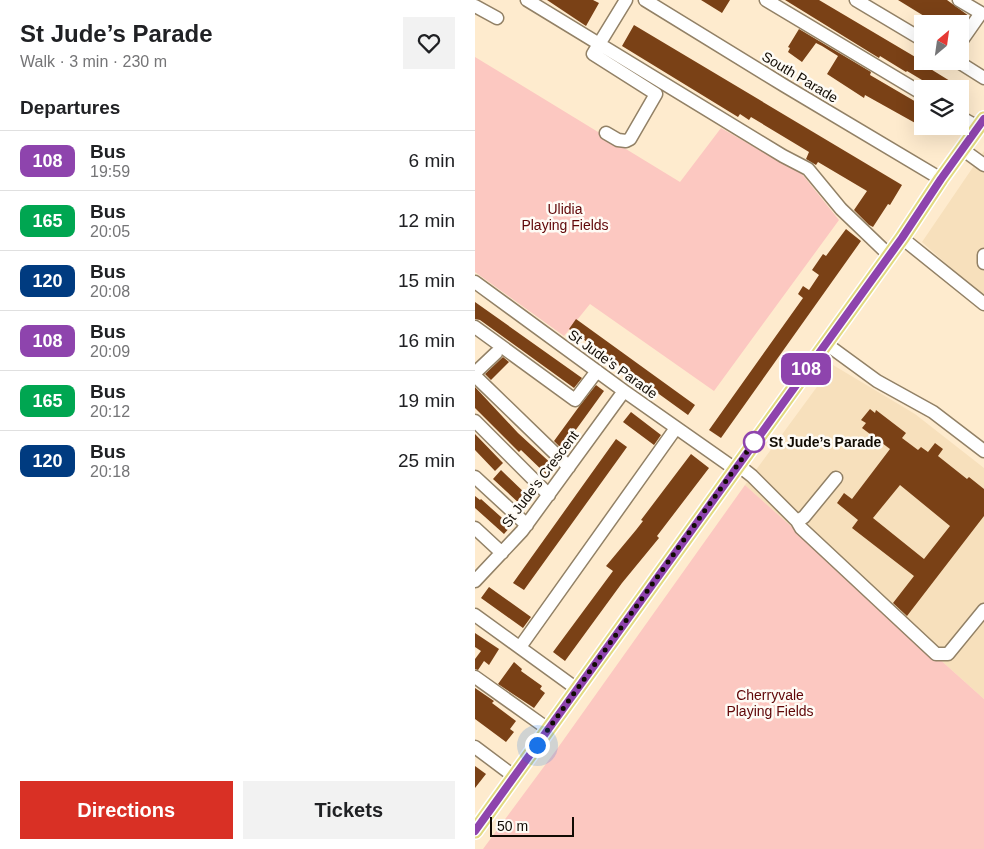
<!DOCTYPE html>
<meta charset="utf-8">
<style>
body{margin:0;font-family:Helvetica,sans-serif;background:#f2f2f2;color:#202124;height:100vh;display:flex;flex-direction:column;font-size:19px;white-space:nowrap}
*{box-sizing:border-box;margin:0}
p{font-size:16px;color:#757577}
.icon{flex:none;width:28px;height:28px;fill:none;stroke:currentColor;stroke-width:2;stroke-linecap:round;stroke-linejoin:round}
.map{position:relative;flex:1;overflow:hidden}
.drawer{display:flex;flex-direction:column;background:#fff;width:475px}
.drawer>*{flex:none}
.badge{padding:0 10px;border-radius:8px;font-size:18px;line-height:32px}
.needle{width:32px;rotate:29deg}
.tools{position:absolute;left:439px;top:15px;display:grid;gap:10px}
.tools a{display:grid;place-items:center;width:55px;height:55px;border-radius:0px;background:#fff;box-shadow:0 5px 20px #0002;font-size:25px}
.scale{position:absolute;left:15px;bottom:12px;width:84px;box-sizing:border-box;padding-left:5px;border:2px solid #110b03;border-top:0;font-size:14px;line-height:18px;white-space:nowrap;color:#110b03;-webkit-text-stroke:4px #fefbf5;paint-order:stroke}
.you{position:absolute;width:25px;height:25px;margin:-12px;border:4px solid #fff;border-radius:50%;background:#1a73e8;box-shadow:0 0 0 8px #1a73e833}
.map>.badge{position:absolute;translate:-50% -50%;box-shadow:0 0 0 2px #fff}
h2{padding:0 20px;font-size:19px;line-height:45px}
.round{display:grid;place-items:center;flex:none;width:52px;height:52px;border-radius:0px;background:#f2f2f2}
.headline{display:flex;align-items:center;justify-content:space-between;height:85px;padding:0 20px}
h1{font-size:24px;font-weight:800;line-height:38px}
.action{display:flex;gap:10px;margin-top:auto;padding:10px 20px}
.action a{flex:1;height:58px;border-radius:0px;background:#d93025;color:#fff;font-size:20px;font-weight:800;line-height:58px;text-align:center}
.action a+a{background:#f2f2f2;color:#202124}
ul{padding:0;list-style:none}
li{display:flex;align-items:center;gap:15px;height:60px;padding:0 20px;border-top:1px solid #e0e0e0}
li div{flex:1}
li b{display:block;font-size:19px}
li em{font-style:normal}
li .badge{min-width:55px;font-weight:700;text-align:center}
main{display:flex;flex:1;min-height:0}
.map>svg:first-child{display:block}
.built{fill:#f7e0bc}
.green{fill:#fcc8c1}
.building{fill:#7a4116;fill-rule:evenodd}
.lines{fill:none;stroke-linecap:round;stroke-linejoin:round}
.minor-casing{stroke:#928166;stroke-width:15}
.major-casing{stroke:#fff;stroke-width:18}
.minor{stroke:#fff;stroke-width:12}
.major{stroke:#e2da81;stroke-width:15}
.line-casing{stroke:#fff;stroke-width:11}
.line{stroke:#8e44ad;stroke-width:8}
.walk{stroke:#110b03;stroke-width:5;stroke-dasharray:0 9}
.stop-dot{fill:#fff;stroke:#8e44ad;stroke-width:2.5}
.labels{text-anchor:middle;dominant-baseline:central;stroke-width:5;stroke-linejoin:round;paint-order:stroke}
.street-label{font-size:14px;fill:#110b03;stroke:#fefbf5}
.park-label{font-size:14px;fill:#5f0607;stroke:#fefbf5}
.stop-label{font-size:14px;font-weight:bold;fill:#110b03;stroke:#fefbf5;text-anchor:start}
</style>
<main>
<section class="drawer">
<div class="headline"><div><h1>St Jude’s Parade</h1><p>Walk · 3 min · 230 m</p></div><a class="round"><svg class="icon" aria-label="heart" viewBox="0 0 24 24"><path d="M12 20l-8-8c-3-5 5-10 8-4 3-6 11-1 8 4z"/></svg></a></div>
<h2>Departures</h2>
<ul>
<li><span class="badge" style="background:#8e44ad;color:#fff">108</span><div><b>Bus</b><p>19:59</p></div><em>6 min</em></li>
<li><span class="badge" style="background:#00a651;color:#fff">165</span><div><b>Bus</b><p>20:05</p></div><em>12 min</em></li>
<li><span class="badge" style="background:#003b80;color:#fff">120</span><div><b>Bus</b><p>20:08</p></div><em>15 min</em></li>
<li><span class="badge" style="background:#8e44ad;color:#fff">108</span><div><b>Bus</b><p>20:09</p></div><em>16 min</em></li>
<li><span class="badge" style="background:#00a651;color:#fff">165</span><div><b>Bus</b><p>20:12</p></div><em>19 min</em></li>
<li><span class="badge" style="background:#003b80;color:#fff">120</span><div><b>Bus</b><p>20:18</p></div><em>25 min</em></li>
</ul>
<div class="action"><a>Directions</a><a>Tickets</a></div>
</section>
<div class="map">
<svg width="509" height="849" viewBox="0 0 509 849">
<rect width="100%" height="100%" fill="#feebce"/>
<path class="built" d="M 509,151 L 509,298 L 447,242 Z
M 358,365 L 440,414 L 509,468 L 509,699 L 270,485 Z"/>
<path class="green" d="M 0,57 L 205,182 L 246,128 L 327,174 L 364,220 L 239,391 L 115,304 L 89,336 L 0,272 Z
M 270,485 L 509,699 L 509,849 L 8,849 L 82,749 Z"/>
<path class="building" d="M 72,0 L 118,0 L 124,3 L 111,26 Z
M 226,0 L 255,0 L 247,13 Z
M 310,0 L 344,0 L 442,58 L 441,60 L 488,89 L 462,89 L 432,71 L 431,72 L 405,56 L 404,58 Z
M 423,0 L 472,0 L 494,16 L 489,24 L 462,24 Z
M 159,25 L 427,185 L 415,205 L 413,204 L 398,227 L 394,225 L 379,210 L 392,191 L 343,162 L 341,165 L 331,159 L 334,152 L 276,117 L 274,120 L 265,114 L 263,117 L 147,46 Z
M 324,29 L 396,72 L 395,75 L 448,106 L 448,123 L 444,121 L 442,124 L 390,95 L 389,98 L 352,74 L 363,56 L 347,46 L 341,43 L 327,62 L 313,52 L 315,48 L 313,47 Z
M 371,229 L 386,241 L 246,438 L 234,430 L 328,298 L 323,294 L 328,286 L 334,290 L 344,275 L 337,270 L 348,254 L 351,256 Z
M 0,302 L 107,378 L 99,388 L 5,320 L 0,319 Z
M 101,319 L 220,405 L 213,415 L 94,329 Z
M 28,357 L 34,362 L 16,380 L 10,374 Z
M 121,385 L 129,391 L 87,449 L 79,441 L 103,408 Z
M 0,387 L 43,433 L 80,467 L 72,475 L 46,450 L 44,452 L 0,408 Z
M 395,409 L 400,413 L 401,410 L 431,433 L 427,438 L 443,450 L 446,447 L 453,452 L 460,443 L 468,449 L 463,456 L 492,479 L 494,477 L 509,489 L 509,516 L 432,616 L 418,603 L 439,576 L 377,528 L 383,520 L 362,503 L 369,493 L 377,499 L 415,449 L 387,428 L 391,423 L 386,420 ZM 425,485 L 475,526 L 449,559 L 398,518 Z
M 156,412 L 186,435 L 179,445 L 148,422 Z
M 0,434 L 28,463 L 20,471 L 0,450 Z
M 141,439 L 152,447 L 49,590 L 38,583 Z
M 216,454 L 234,468 L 182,536 L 184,538 L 147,583 L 90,661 L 78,652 L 138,571 L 131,566 L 161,530 L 168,521 L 166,520 Z
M 26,470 L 54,497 L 46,505 L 18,479 Z
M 0,496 L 5,500 L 6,499 L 36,526 L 29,534 L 0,508 Z
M 14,587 L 56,617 L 48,628 L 6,598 Z
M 0,633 L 24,649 L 14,665 L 9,661 L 3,670 L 0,669 L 0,659 L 6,651 L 0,647 Z
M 39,662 L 47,669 L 46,671 L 67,686 L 65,689 L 70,693 L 59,708 L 23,684 Z
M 0,688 L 19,701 L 17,703 L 41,721 L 35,729 L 39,732 L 31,742 L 0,719 Z
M 0,766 L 11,774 L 0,788 Z"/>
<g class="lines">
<g class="minor-casing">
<path id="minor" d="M 52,0 L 308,156 L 333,169 L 366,209 L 414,255
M 170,0 L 310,86 L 466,179
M 291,0 L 448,94
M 381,0 L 448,40
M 484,0 L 506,13 L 485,43
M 0,6 L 22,18
M 482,61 L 509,78
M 485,117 L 503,127
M 131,133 L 143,140 L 151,141 L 155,139 L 181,94 L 118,54 L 151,0
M 487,149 L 509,165
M 427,238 L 509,304
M 509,255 L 509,263
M 0,282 L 149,391 L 260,469
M 0,327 L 100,400 L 122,371
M 350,343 L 402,381 L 458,412 L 509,451
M 2,371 L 21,353
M 0,376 L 94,467
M 0,421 L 74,495
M 263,465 L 277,476 L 322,521 L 329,517 L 361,478
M 0,477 L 52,525
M 322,521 L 326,528 L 461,654 L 473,654 L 509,610
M 0,528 L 27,553
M 0,581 L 47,531 L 149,391
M 0,615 L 102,689
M 45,647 L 201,428
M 0,677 L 73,729
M 0,747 L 40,777"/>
</g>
<g class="major-casing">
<path id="major" d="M 0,831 L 427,238 L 466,179 L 509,119"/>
</g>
<use href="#minor" class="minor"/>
<use href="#major" class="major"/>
</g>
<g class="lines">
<g class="line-casing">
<path id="line" d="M 0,831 L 427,238 L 466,179 L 509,119"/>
</g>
<use href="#line" class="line"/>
<path class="walk" d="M 62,745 L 284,435 L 279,442"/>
</g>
<circle class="stop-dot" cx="279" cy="442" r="10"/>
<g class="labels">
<g class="street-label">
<text transform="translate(325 77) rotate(31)">South Parade</text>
<text transform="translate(138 364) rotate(36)">St Jude's Parade</text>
<text transform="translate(65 479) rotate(-53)">St Jude's Crescent</text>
</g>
<g class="park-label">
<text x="90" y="209">Ulidia<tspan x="90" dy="16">Playing Fields</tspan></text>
<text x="295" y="695">Cherryvale<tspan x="295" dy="16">Playing Fields</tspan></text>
</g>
<g class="stop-label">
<text x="294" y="442">St Jude’s Parade</text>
</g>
</g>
</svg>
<div class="tools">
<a><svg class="needle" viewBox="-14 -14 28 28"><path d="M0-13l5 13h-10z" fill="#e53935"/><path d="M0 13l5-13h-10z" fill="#757577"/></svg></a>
<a><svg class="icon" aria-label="layers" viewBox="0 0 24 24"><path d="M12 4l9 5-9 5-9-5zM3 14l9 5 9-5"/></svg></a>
</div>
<div class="scale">50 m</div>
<div class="you" style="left:62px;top:745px"></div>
<b class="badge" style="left:331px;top:369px;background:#8e44ad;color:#fff">108</b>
</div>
</main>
